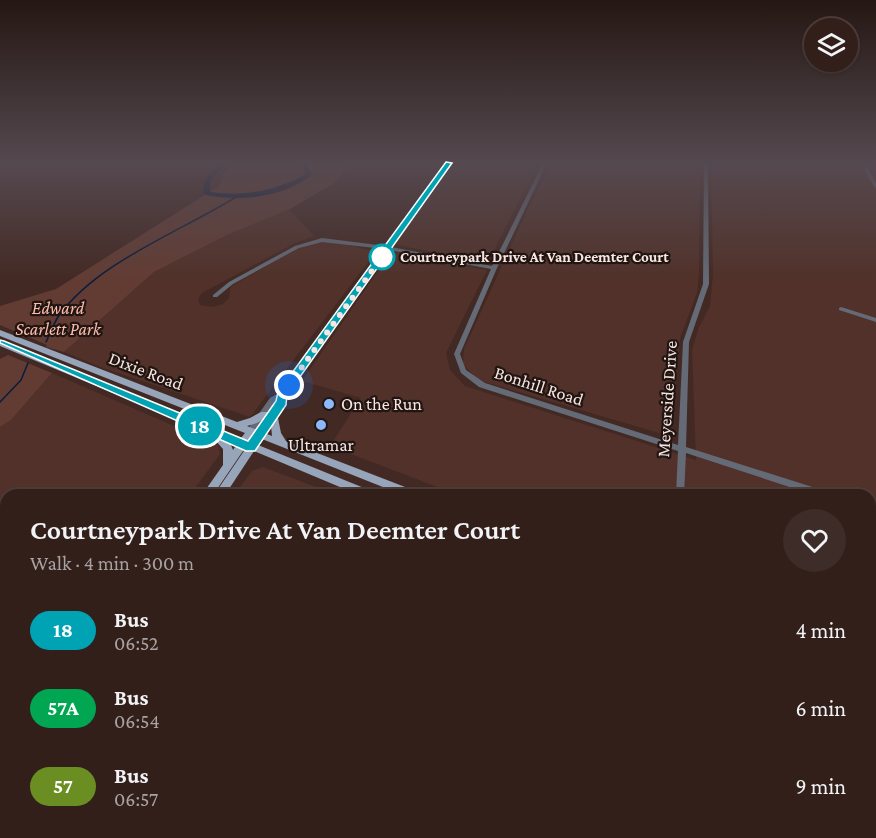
<!DOCTYPE html>
<meta charset="utf-8">
<style>
body{margin:0;font-family:"Crimson Pro",serif;background:#3d2c27;color:#f1f3f6;height:100vh;display:flex;flex-direction:column;font-size:22px;white-space:nowrap}
*{box-sizing:border-box;margin:0}
p{font-size:20px;color:#a8a2a2}
.icon{flex:none;width:33px;height:33px;fill:none;stroke:currentColor;stroke-width:2;stroke-linecap:round;stroke-linejoin:round}
.map{position:relative;flex:1;overflow:hidden}
.sheet{position:absolute;left:0px;top:489px;width:876px;height:350px;display:flex;flex-direction:column;background:#321f1a;border-radius:18px 18px 0 0;box-shadow:0 2px 4px #0004,0 0 0 2px #4d3d39}
.sheet>*{flex:none}
.badge{padding:0 12px;border-radius:20px;font-size:21px;line-height:39px}
.fabs{position:absolute;left:804px;top:18px;display:grid;gap:12px}
.fabs a{display:grid;place-items:center;width:54px;height:54px;border-radius:50%;background:#321f1a;box-shadow:0 2px 4px #0004,0 0 0 2px #4d3d39;font-size:30px}
.you{position:absolute;width:30px;height:30px;margin:-15px;border:4px solid #fff;border-radius:50%;background:#1a73e8;box-shadow:0 0 0 9px #1a73e833}
.map>.badge{position:absolute;translate:-50% -50%;box-shadow:0 0 0 3px #fff}
.round{display:grid;place-items:center;flex:none;width:63px;height:63px;border-radius:32px;background:#3d2c27}
.summary{display:flex;align-items:center;justify-content:space-between;height:102px;padding:0 30px}
h1{font-size:28px;font-weight:600;line-height:45px}
ul{padding:0;list-style:none}
li{display:flex;align-items:center;gap:18px;height:78px;padding:0 30px}
li div{flex:1}
li b{display:block;font-size:22px}
li em{font-style:normal}
li .badge{min-width:66px;font-weight:700;text-align:center}
.map>svg:first-child{display:block}
.built{fill:#513129}
.green{fill:#623c33}
.lines{fill:none;stroke-linecap:round;stroke-linejoin:round}
.stream{stroke:#061c3e;stroke-width:1.5}
.river{fill:#061c3e;fill-rule:evenodd}
.minor{fill:#646b76;fill-rule:evenodd}
.major{fill:#97a5bb;fill-rule:evenodd}
.line{fill:#00a3b4;stroke:#fff;stroke-width:1.5}
.walk{stroke:#f8e6e2;stroke-width:6;stroke-dasharray:0 10.8}
.stop-dot{fill:#fff;stroke:#00a3b4;stroke-width:3}
.poi-dot{fill:#8db9fc;stroke:#211512;stroke-width:2}
.labels{text-anchor:middle;dominant-baseline:central;stroke-width:4.5;stroke-linejoin:round;paint-order:stroke}
.far-stop-label{font-size:15px;font-weight:bold;fill:#f8e6e2;stroke:#211512;text-anchor:start}
.park-label{font-size:18px;font-style:italic;fill:#ffbcac;stroke:#211512}
.street-label{font-size:18px;fill:#f8e6e2;stroke:#211512}
.poi-label{font-size:18px;fill:#f8e6e2;stroke:#211512;text-anchor:start}
</style>
<div class="map">
<svg width="876" height="838" viewBox="0 0 876 838">
<rect width="100%" height="100%" fill="#432923"/>
<path class="built" d="M 454,163 L 538,163 L 489,260 L 483,262 L 397,245 L 396,243 Z
M 552,163 L 700,163 L 699,275 L 697,293 L 680,338 L 671,433 L 666,435 L 485,382 L 475,377 L 463,364 L 464,349 L 530,204 Z
M 711,163 L 876,163 L 876,666 L 870,663 L 870,495 L 458,495 L 330,446 L 361,398 L 302,381 L 389,255 L 397,253 L 487,270 L 446,353 L 450,370 L 465,386 L 696,460 L 692,350 L 699,327 L 710,306 L 713,273 Z
M 289,209 L 314,236 L 295,243 L 202,293 L 198,299 L 200,305 L 213,307 L 223,304 L 229,298 L 230,288 L 233,285 L 303,246 L 326,241 L 338,242 L 376,252 L 250,417 L 103,368 L 64,352 L 154,272 L 225,236 Z
M 52,373 L 218,445 L 220,454 L 190,495 L 6,495 L 6,550 L 0,550 L 0,427 L 11,420 Z
M 263,467 L 337,495 L 234,495 L 252,471 Z
M 0,576 L 6,577 L 6,749 L 0,757 Z
M 870,709 L 876,712 L 876,838 L 690,838 L 690,832 L 870,832 Z
M 6,807 L 6,832 L 657,833 L 656,838 L 0,838 L 0,816 Z"/>
<path class="green" d="M 235,163 L 351,163 L 334,183 L 290,209 L 225,236 L 154,272 L 64,352 L 46,347 L 47,345 L 0,325 L 0,306 L 56,289 L 219,186 L 223,174 Z
M 8,355 L 52,373 L 11,420 L 0,427 L 0,359 Z"/>
<g class="lines">
<path class="stream" d="M 46,342 C 50,334 53,325 58,317 C 97,262 180,232 236,197
M 0,402 L 21,380 L 28,363"/>
<path class="river" d="M 219,163 L 226,163 L 210,181 L 210,192 C 244,197 275,191 306,174 L 301,163 L 307,163 L 312,175 C 284,197 240,202 206,195 L 203,192 L 204,181 Z"/>
<path class="minor" d="M 445,163 L 450,163 L 391,247 L 492,266 L 543,163 L 547,163 L 497,268 L 460,354 L 466,370 L 485,383 L 678,445 L 683,342 L 703,284 L 704,163 L 708,163 L 709,284 L 689,342 L 686,447 L 825,491 L 828,492 L 829,495 L 814,495 L 686,453 L 684,495 L 676,495 L 678,451 L 479,387 L 461,373 L 454,354 L 491,269 L 389,250 L 286,395 L 286,402 L 263,437 L 257,437 L 256,435 L 278,400 L 276,402 L 254,433 L 248,433 L 247,431 L 248,429 L 270,398 L 279,393 L 384,249 L 322,242 L 299,248 L 233,284 L 217,297 L 213,297 L 213,295 L 229,282 L 295,246 L 322,238 L 386,246 Z
M 861,163 L 865,163 L 876,183 L 876,188 L 874,187 Z
M 841,307 L 876,318 L 876,322 L 839,310 L 839,308 Z
M 870,505 L 876,507 L 876,515 L 870,513 Z
M 0,560 L 6,562 L 6,570 L 0,568 Z
M 489,832 L 508,832 L 511,838 C 503,838 492,838 489,832 Z
M 670,832 L 682,832 L 682,838 L 670,838 Z"/>
<path class="major" d="M 0,330 L 237,422 L 250,418 L 261,412 L 267,412 L 268,414 C 264,421 255,424 247,426 L 272,436 L 270,415 L 274,412 L 277,413 L 281,433 L 286,441 L 418,492 L 419,495 L 403,495 L 262,439 L 258,445 L 374,492 L 375,495 L 359,495 L 254,451 L 225,495 L 214,495 L 246,448 L 245,448 L 213,495 L 202,495 L 223,465 L 223,449 L 213,438 L 212,434 L 0,346 L 0,340 L 241,438 L 245,433 L 0,336 ZM 226,440 L 237,444 L 233,450 L 231,445 Z
M 870,668 L 876,670 L 876,683 L 870,681 Z
M 870,688 L 876,689 L 876,703 L 870,700 Z
M 6,773 L 6,792 L 0,795 L 0,776 Z"/>
</g>
<linearGradient id="sky" x2="0" y2="1"><stop stop-color="#251713"/><stop offset="0.58" stop-color="#554950"/><stop offset="1" stop-color="#554950" stop-opacity="0"/></linearGradient>
<rect width="876" height="281" fill="url(#sky)"/>
<path class="line" d="M 446,162 L 452,163 L 287,395 L 286,405 L 255,451 L 246,451 L 0,343 L 0,340 L 4,341 L 248,441 L 276,401 L 278,392 Z"/>
<g class="lines">
<path class="walk" d="M 289,385 L 382,257"/>
</g>
<circle class="stop-dot" cx="382" cy="257" r="12"/>
<g class="poi-dot">
<circle cx="329" cy="404" r="6"/>
<circle cx="321" cy="425" r="6"/>
</g>
<g class="labels">
<g class="far-stop-label">
<text x="400" y="257">Courtneypark Drive At Van Deemter Court</text>
</g>
<g class="park-label">
<text x="58" y="308">Edward<tspan x="58" dy="21">Scarlett Park</tspan></text>
</g>
<g class="street-label">
<text transform="translate(146 371) rotate(21)">Dixie Road</text>
<text transform="translate(539 386) rotate(18)">Bonhill Road</text>
<text transform="translate(667 399) rotate(-86)">Meyerside Drive</text>
</g>
<g class="poi-label">
<text x="341" y="404">On the Run</text>
<text x="321" y="445" text-anchor="middle">Ultramar</text>
</g>
</g>
</svg>
<div class="fabs">
<a><svg class="icon" aria-label="layers" viewBox="0 0 24 24"><path d="M12 4l9 5-9 5-9-5zM3 14l9 5 9-5"/></svg></a>
</div>
<div class="you" style="left:289px;top:385px"></div>
<b class="badge" style="left:200px;top:426px;background:#00a3b4;color:#fff">18</b>
<section class="sheet">
<div class="summary"><div><h1>Courtneypark Drive At Van Deemter Court</h1><p>Walk · 4 min · 300 m</p></div><a class="round"><svg class="icon" aria-label="heart" viewBox="0 0 24 24"><path d="M12 20l-8-8c-3-5 5-10 8-4 3-6 11-1 8 4z"/></svg></a></div>
<ul>
<li><span class="badge" style="background:#00a3b4;color:#fff">18</span><div><b>Bus</b><p>06:52</p></div><em>4 min</em></li>
<li><span class="badge" style="background:#00a651;color:#fff">57A</span><div><b>Bus</b><p>06:54</p></div><em>6 min</em></li>
<li><span class="badge" style="background:#6b8e23;color:#fff">57</span><div><b>Bus</b><p>06:57</p></div><em>9 min</em></li>
</ul>
</section>
</div>
